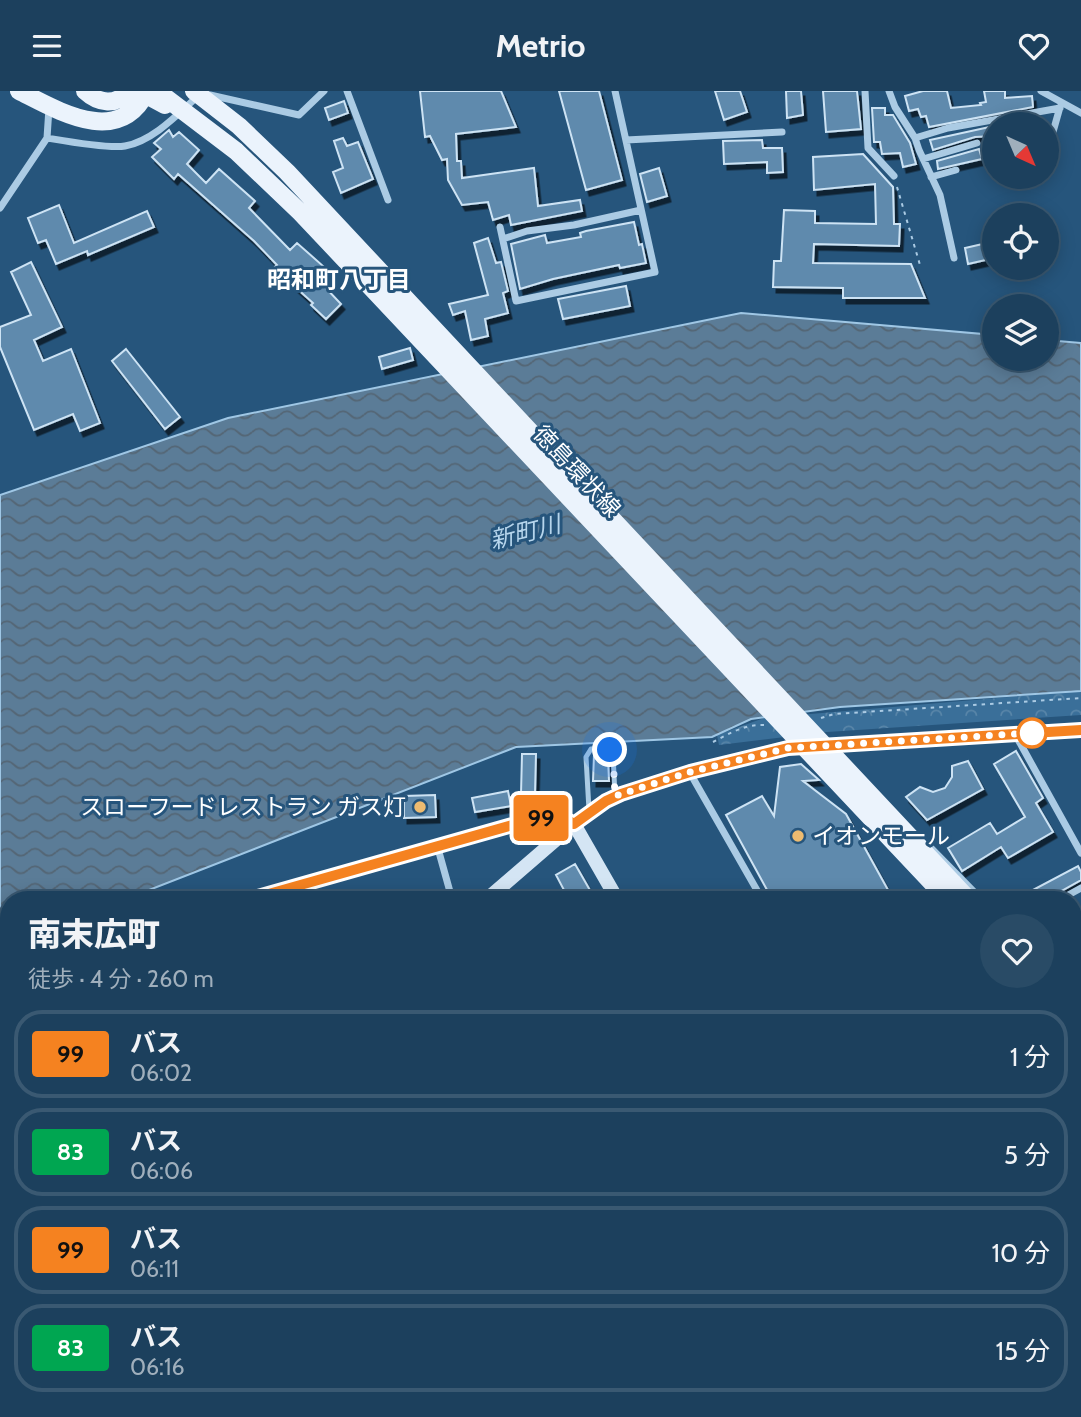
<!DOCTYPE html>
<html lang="ja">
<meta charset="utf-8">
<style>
body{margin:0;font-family:Cabin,"Noto Sans JP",sans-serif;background:#294b66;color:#f1f3f6;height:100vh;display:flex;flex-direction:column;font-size:26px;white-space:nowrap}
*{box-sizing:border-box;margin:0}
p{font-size:23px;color:#a0afbc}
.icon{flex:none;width:38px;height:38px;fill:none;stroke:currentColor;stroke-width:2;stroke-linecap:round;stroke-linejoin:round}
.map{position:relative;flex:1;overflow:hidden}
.sheet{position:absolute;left:0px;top:800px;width:1082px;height:527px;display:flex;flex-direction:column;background:#1c405d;border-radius:28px 28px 0 0;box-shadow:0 4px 18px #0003,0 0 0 2px #3a5972}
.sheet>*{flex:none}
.badge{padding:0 14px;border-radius:5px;font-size:24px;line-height:46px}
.needle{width:46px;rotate:136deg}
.tools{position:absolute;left:982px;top:21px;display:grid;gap:14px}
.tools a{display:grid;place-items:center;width:77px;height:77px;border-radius:50%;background:#1c405d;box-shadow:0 4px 18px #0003,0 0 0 2px #3a5972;font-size:35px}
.you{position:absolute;width:35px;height:35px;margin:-18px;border:5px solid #fff;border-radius:50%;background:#1a73e8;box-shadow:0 0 0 10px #1a73e833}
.map>.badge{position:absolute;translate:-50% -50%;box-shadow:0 0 0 4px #fff}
.round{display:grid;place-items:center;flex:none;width:74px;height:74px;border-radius:37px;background:#294b66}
.head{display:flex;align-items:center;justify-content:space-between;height:119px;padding:0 28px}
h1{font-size:33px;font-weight:800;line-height:52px}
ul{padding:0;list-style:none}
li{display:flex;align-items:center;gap:21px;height:88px;margin:0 14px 10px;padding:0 14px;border:4px solid #3a5972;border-radius:28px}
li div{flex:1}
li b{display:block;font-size:26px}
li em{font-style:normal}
li .badge{min-width:77px;font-weight:700;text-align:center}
header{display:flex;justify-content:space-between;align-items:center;height:91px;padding:0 28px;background:#1c405d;font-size:32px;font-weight:800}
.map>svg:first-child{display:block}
.park{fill:url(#park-crowns)}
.water{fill:url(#water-waves);stroke:#9fc7e5;stroke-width:2}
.building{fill:#5f8aad;stroke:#cde3f4;stroke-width:2;filter:url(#shadow)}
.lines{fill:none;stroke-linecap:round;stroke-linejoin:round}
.path{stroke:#abcbe4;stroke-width:2;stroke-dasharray:3.5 5;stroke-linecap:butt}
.lane{stroke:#abcbe4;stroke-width:5}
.street{stroke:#abcbe4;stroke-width:7}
.secondary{stroke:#d4e5f4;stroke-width:14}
.primary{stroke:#ebf3fc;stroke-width:18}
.primary-bridge{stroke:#ebf3fc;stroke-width:18}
.line-casing{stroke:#fff;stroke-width:16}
.line{stroke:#f58220;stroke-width:10}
.walk{stroke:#fff;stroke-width:7;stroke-dasharray:0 12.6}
.stop-dot{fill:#fff;stroke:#f58220;stroke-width:3.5}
.poi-dot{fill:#edbb70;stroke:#26557c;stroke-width:2.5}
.labels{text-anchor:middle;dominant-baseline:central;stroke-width:6;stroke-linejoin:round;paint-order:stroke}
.street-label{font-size:23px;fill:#fff;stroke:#26557c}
.poi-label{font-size:23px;fill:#fff;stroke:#26557c;text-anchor:end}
.neighbourhood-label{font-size:24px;font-weight:bold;fill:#fff;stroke:#26557c}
.water-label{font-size:24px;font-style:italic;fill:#b6d5ec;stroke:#26557c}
</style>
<header><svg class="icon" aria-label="menu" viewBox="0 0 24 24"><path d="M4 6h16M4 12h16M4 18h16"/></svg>Metrio<svg class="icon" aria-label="heart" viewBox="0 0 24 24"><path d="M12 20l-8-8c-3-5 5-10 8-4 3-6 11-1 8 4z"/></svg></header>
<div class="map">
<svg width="1081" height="1326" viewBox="0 0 1081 1326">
<defs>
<pattern id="park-crowns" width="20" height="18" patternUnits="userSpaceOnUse" patternTransform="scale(1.75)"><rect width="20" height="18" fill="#3a6f99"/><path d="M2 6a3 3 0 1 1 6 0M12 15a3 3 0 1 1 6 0" fill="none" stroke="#5885a8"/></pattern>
<pattern id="water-waves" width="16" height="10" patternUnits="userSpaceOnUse" patternTransform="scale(1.75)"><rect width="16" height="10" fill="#5b7c97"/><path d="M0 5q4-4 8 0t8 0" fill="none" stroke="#546675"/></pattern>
<filter id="shadow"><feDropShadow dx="3.5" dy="5.5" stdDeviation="0" flood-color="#0009"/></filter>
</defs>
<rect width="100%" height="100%" fill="#26557c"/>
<path class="park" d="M 1066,601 L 1081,601 L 1081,624 L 827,641 L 719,654 L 717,644 L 764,627 Z"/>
<path class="water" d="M 741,222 L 994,244 L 994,268 L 1046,268 L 1047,249 L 1081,252 L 1081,600 L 840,616 L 751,628 L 712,646 L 516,656 L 126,808 L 9,808 L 9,854 L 0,858 L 0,404 L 228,327 Z"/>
<path class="building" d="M 420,0 L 501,0 L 516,36 L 456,43 L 457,70 L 461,70 L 462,87 L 534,77 L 538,115 L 580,109 L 582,120 L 511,134 L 509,124 L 493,129 L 488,111 L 462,114 L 448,89 L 447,68 L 442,69 L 430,45 L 425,46 Z
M 559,0 L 599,0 L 622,89 L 586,99 Z
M 715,0 L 740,0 L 747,21 L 724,29 Z
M 786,0 L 801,0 L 803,24 L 787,27 Z
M 823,0 L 857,0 L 861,38 L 826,41 Z
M 923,0 L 947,0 L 951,17 L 981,14 L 980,12 L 986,11 L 984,0 L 1005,0 L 1005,7 L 1032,5 L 1033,16 L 929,36 L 926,25 L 921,26 L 918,18 L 909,20 L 905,5 Z
M 344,10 L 348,22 L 329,29 L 325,17 Z
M 872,17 L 885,17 L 885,24 L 893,24 L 910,52 L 916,73 L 903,76 L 900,62 L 882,63 L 880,51 L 874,51 Z
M 994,35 L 994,45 L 975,46 L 933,59 L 930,49 Z
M 169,39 L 173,46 L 179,41 L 199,59 L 187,73 L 206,92 L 219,78 L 255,110 L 249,117 L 290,159 L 297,152 L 323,175 L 319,180 L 327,188 L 322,193 L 341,213 L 326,228 L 311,214 L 313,212 L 274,177 L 277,174 L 254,150 L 178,83 L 174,88 L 152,66 L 161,58 L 154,52 Z
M 343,47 L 347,55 L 358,51 L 373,88 L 341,102 L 333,81 L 343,77 L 334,50 Z
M 762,49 L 763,57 L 782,57 L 783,81 L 767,82 L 767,71 L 724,73 L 723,50 Z
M 979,58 L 982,68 L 938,78 L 937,70 Z
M 863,63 L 893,96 L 894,133 L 900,133 L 899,155 L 814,153 L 813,172 L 911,173 L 925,207 L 843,207 L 843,197 L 773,196 L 774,170 L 781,170 L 784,119 L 815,120 L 815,132 L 876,133 L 875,93 L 814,99 L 813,66 Z
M 659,77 L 667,105 L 647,111 L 640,83 Z
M 59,114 L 74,152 L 147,120 L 154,136 L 88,164 L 87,160 L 56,173 L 46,149 L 38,152 L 28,127 Z
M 634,131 L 639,154 L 642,153 L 646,172 L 620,177 L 619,174 L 553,188 L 520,198 L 511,153 L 545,144 L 547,152 L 581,146 L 580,142 L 586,140 Z
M 488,147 L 496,172 L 501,171 L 508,200 L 503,202 L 508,222 L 485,228 L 488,245 L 471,249 L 465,220 L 453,224 L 449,213 L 488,204 L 474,152 Z
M 987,152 L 990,168 L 968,173 L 965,157 Z
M 31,171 L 62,236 L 34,249 L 43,270 L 71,258 L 100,332 L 80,340 L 73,323 L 34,339 L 0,256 L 0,236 L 31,224 L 11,181 Z
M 626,195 L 630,215 L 563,228 L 558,208 Z
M 410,257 L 413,269 L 382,278 L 379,266 Z
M 126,258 L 180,326 L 165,338 L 112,270 Z
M 1016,660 L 1043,707 L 1036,712 L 1053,741 L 1008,767 L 1001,756 L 962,780 L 948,757 L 990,732 L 997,743 L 1025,726 L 994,673 Z
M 603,662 L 603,667 L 608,667 L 609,690 L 593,690 L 594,664 Z
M 522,663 L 536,663 L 535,703 L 521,703 Z
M 968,670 L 983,698 L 927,729 L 906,706 L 920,696 L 933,701 L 945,697 L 952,686 L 952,675 Z
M 801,673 L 819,689 L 803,690 L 846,723 L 893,808 L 772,808 L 726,724 L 762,705 L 774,725 L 780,676 Z
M 508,700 L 511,715 L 475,721 L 472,707 Z
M 435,704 L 436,726 L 404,727 L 404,705 Z
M 575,773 L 595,808 L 547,808 L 564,799 L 556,784 Z
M 1078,775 L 1081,781 L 1081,789 L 1047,808 L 1016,808 Z"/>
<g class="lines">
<path class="path" d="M 897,96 L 920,174
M 821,627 L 834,623 L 1081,607
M 713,651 C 729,643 744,633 764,634
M 1013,1318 L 1018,1326"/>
<path class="lane" d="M 589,719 L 586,666 L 591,658 L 605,657 L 613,663 L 615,705"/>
<path class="street" d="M 347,0 L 388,109
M 865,0 L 868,57 L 894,85
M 889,0 L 895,16 L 915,47 L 919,59 L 940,104 L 954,167
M 1041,0 L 1081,22
M 210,4 L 299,24 L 324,0
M 49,17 L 47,47 C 65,50 109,58 125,55 C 153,50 178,23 198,5
M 915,47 L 948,37 L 1060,17
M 1051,48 L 1060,16
M 626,49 L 782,41
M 923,68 L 977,52
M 931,86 L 956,79
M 0,117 L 47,47
M 500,136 L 516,210 L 655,181 L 615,0
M 503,148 L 527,140 L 574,134 L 641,119
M 1015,643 L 1081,762
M 690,682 L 762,808
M 437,754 L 452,808
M 928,754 L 981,808
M 251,808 L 523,731 L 554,724 L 573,733
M 1061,808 L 1081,797
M 0,899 L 9,895
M 1073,945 L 1081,961
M 1073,1049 L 1081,1047
M 1073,1055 L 1081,1081
M 0,1067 L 9,1088
M 1073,1217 L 1081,1213
M 1073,1275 L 1081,1271
M 622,1318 L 626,1326
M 1056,1318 L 1061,1326
M 61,1326 L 69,1318
M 162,1326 L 177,1318
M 567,1326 L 582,1318
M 969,1326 L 986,1318"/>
<path class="secondary" d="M 574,733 L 617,808
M 487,808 L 574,733 L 606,710 L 621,703 L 690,681 L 788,657 L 1081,639
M 0,982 L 9,978
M 1073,1125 L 1081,1119
M 282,1318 L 286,1326
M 0,1326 L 9,1317"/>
<path class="primary" d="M 19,0 C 59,20 119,57 147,0
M 85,0 C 99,13 116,15 129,0
M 953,792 L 968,808
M 1073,968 L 1081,989
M 1073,1006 L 1081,1030"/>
<path class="primary-bridge" d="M 139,0 L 165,14
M 157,0 L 236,60 L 301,122 L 938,798
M 194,0 L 239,35 L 287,81 L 953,792"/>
</g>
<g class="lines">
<g class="line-casing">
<path id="line" d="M 251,808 L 523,731 C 543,727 556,721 574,733 L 606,710 L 621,703 L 690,681 L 788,657 L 1081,639"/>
</g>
<use href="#line" class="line"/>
<path class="walk" d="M 610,659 L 613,663 L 615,705 L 690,681 L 788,657 L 1032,642"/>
</g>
<circle class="stop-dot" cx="1032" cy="642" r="14"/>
<g class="poi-dot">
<circle cx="420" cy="716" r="7"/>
<circle cx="798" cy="745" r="7"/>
</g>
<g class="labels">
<g class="street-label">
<text transform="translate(577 380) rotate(47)">徳島環状線</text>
</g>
<g class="poi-label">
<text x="406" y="716">スローフードレストラン ガス灯</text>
<text x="812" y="745" text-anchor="start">イオンモール</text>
</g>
<g class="neighbourhood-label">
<text x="339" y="188">昭和町八丁目</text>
</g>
<g class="water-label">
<text transform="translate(525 441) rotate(-14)">新町川</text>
</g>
</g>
</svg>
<div class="tools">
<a><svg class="needle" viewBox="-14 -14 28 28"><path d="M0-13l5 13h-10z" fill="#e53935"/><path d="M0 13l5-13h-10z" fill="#a0afbc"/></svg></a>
<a><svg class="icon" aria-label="locate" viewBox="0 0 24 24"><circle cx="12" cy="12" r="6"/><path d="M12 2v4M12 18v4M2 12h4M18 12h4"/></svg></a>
<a><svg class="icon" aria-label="layers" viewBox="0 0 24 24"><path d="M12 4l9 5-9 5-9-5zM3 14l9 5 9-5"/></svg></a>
</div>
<div class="you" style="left:610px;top:659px"></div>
<b class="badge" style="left:541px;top:727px;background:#f58220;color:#111">99</b>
<section class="sheet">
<div class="head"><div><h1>南末広町</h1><p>徒歩 · 4 分 · 260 m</p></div><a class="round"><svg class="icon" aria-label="heart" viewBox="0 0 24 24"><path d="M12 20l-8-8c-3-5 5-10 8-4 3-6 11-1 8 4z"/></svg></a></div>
<ul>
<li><span class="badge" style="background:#f58220;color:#111">99</span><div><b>バス</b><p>06:02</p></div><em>1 分</em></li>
<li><span class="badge" style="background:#00a651;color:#fff">83</span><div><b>バス</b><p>06:06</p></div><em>5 分</em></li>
<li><span class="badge" style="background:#f58220;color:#111">99</span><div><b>バス</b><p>06:11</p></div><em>10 分</em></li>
<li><span class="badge" style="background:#00a651;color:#fff">83</span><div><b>バス</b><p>06:16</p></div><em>15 分</em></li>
</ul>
</section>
</div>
